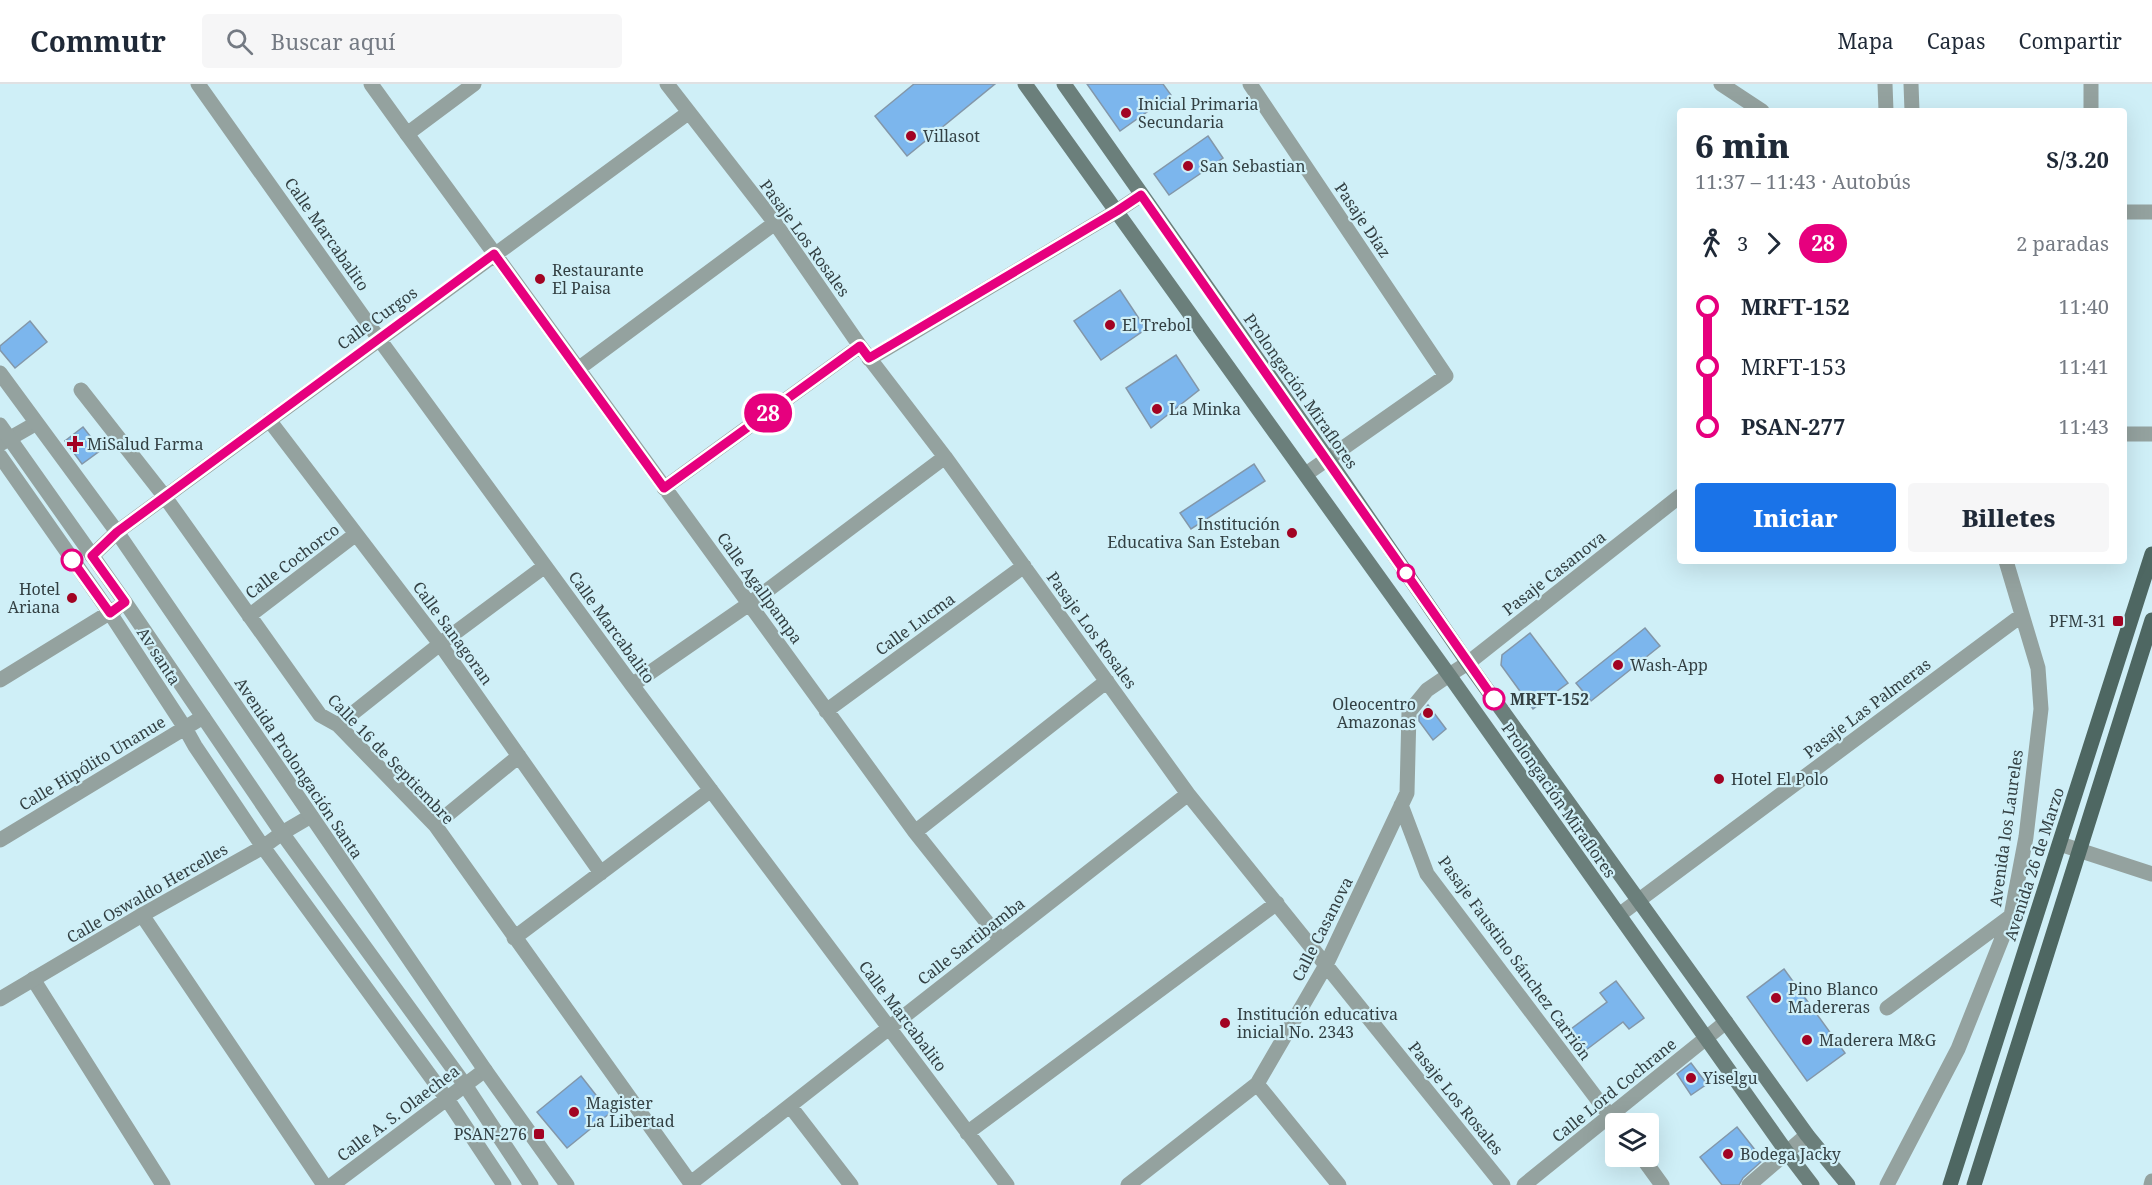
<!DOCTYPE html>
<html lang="es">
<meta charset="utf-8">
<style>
body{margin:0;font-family:"Noto Serif",serif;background:#f6f6f7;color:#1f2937;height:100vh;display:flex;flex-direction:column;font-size:22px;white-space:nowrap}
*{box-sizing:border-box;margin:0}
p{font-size:20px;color:#747a83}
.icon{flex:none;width:33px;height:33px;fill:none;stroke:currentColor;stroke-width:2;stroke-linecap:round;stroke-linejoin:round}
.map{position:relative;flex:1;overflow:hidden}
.side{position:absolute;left:1677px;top:24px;width:450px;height:456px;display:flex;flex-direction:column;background:#fff;border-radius:6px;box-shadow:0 6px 24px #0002}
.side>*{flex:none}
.badge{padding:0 12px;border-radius:20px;font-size:21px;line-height:39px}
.controls{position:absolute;left:1605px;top:1029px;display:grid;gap:12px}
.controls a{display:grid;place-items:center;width:54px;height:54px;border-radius:6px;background:#fff;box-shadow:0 6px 24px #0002;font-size:30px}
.map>.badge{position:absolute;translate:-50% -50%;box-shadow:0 0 0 3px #fff}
.legs{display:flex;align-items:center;gap:9px;height:66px;padding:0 18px;font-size:20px}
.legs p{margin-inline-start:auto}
.head{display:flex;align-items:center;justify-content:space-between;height:102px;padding:0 18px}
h1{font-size:33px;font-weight:800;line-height:45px}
.cta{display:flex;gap:12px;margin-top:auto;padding:12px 18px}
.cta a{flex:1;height:69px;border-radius:6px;background:#1a73e8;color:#fff;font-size:24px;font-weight:800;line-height:69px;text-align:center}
.cta a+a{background:#f6f6f7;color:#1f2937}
ul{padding:0 18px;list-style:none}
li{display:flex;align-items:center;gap:21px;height:60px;font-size:22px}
li i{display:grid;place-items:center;width:9px;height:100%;margin:0 8px;background:currentColor}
li i::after{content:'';width:15px;height:15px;margin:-8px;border:4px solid;border-radius:50%;background:#fff}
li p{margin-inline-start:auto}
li:first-child i{background:linear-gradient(#0000 50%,currentColor 0)}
li:last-child i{background:linear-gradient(currentColor 50%,#0000 0)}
header{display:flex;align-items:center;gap:36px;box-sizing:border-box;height:84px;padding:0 30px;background:#fff;border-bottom:2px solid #e0e1e3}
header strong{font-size:28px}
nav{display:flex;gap:33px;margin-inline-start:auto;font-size:21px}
.search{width:420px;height:54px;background:#f6f6f7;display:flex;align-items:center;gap:15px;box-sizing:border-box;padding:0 21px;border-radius:6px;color:#747a83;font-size:22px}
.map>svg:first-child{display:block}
.building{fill:#7cb6ed;stroke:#8397a9;stroke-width:1.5}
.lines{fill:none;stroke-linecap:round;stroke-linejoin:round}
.pedestrian{stroke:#94a29f;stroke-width:15}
.minor{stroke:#94a29f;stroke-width:15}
.tertiary{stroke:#94a29f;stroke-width:15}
.secondary{stroke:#6b7f7b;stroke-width:15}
.primary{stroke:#4e6762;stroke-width:15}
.line-1-casing{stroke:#fff;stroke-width:14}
.line-1{stroke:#e6007e;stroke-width:9}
.poi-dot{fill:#a20323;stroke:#cfeff7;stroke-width:2}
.stop-1-dot{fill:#fff;stroke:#e6007e;stroke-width:3}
.labels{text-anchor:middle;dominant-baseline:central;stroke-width:4.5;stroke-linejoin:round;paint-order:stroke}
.poi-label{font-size:16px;fill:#334043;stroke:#cfeff7;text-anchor:start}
.street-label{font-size:16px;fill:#334043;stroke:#cfeff7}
.stop-label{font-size:16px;font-weight:bold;fill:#334043;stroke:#cfeff7;text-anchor:start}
</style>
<header>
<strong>Commutr</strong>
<div class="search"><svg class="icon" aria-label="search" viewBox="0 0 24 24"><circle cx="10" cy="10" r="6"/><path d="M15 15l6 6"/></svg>Buscar aquí</div>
<nav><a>Mapa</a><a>Capas</a><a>Compartir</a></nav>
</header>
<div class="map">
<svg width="2152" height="1101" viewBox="0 0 2152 1101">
<rect width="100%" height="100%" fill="#cfeff7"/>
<path class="building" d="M 914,0 L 995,0 L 907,72 L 875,32 Z
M 1087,0 L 1163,0 L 1171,11 L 1120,47 Z
M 1208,52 L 1223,74 L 1169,111 L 1154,90 Z
M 1120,206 L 1146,245 L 1101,276 L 1074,237 Z
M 30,237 L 47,258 L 15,284 L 0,266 L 0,262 Z
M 1176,271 L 1199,306 L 1151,344 L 1126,304 Z
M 83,343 L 101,366 L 82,380 L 65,357 Z
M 1254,380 L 1265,397 L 1191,445 L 1180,429 Z
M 1645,544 L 1660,562 L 1591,617 L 1576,599 Z
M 1530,549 L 1568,599 L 1533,625 L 1501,581 L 1502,571 Z
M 1428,621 L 1446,645 L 1433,656 L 1419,637 L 1419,632 Z
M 1784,885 L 1845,969 L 1807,997 L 1747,913 Z
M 1616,897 L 1644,934 L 1629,945 L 1623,938 L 1586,966 L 1571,945 L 1607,918 L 1600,909 Z
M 1691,979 L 1707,1000 L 1691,1011 L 1677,990 Z
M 581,992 L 610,1029 L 567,1064 L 537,1028 Z
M 1737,1043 L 1763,1076 L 1743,1094 L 1739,1101 L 1722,1101 L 1700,1073 Z"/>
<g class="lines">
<path class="pedestrian" d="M 407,50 L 494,169
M 142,831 L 324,1101
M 33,895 L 163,1101"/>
<path class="minor" d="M 198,0 L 379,255 L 632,601 L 1007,1101
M 371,0 L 407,50 L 474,0
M 667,0 L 775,139 L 860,262 L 945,373 L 1188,710 L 1503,1101
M 1250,0 L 1446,292 L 1306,390
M 1721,0 L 1762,27
M 2091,27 L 2091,0
M 494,169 L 915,748 L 1001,856
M 869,275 L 1117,127 L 1141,111
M 578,285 L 775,139
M 81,306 L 165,413 L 320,631 L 338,641 L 435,741 L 692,1101
M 269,336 L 440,560 L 601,789
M 2124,350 L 2152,350
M 0,360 L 35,340
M 0,372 L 110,529 L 185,644 L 195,662 L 263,763 L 447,1015 L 504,1101
M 664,404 L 860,262
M 92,472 L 117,448 L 688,29
M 249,532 L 356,450
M 0,596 L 117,524
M 632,601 L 749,520 L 945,373
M 826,627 L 1024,482
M 338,641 L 440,560 L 545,482
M 1401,721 L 1427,790 L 1616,1040
M 435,741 L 519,672
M 915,748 L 1107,597
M 0,756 L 203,633
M 2060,760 L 2152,790
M 1619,831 L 2022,531
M 514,854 L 711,706
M 0,915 L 142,831 L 263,763 L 282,749 L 311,732
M 1887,924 L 2011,832
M 1257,1000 L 1339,1101
M 790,1022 L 851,1101
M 967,1049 L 1277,819
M 1641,1072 L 1662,1101
M 691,1099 L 1188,710
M 332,1101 L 485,986
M 1128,1101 L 1257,1000 L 1326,881 L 1407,709 L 1409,628 L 1427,606 L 1449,591
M 1524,1101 L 1726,938
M 1749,1101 L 1807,1051
M 1887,1101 L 1958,965 L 2011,832 L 2026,753 L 2041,625 L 2038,584 L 2006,477
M 2151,1101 L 2152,1097"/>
<path class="tertiary" d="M 1885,0 L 1886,27
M 1911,0 L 1912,27
M 2124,128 L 2152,128
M 0,289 L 117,448 L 485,986 L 567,1101
M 0,341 L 125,518 L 282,749 L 465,1001 L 531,1101
M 1449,591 L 1468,579 L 1680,412"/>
<path class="secondary" d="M 1025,0 L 1449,591 L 1786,1067 L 1812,1101
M 1064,0 L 1328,375 L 1468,579 L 1807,1051 L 1848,1101"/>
<path class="primary" d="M 1950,1101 L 2152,470
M 1974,1101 L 2152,536"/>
</g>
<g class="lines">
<g class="line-1-casing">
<path id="line-1" d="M 72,476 L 110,529 L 125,518 L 92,472 L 117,448 L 494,170 L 664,404 L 860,262 L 869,274 L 1117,127 L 1141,111 L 1494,615"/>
</g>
<use href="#line-1" class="line-1"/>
</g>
<g class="poi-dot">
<circle cx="1126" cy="29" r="6"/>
<circle cx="911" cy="52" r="6"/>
<circle cx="1188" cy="82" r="6"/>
<circle cx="540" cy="195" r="6"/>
<circle cx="1110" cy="241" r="6"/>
<circle cx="1157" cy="325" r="6"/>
<path d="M72 351h6v6h6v6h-6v6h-6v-6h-6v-6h6z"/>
<circle cx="1292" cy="449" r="6"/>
<circle cx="72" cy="514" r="6"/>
<rect x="2112" y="531" width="12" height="12" rx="3"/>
<circle cx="1618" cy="581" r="6"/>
<circle cx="1428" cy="629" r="6"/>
<circle cx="1719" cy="695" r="6"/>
<circle cx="1776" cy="914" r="6"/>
<circle cx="1225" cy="939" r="6"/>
<circle cx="1807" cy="956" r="6"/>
<circle cx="1691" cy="994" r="6"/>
<circle cx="574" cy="1028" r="6"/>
<rect x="533" y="1044" width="12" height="12" rx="3"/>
<circle cx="1728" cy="1070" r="6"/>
</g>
<g class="stop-1-dot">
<circle cx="72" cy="476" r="10"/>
<circle cx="1406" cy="489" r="8"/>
<circle cx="1494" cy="615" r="10"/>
</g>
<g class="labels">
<g class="poi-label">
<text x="1138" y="20">Inicial Primaria<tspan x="1138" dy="18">Secundaria</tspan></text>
<text x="923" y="52">Villasot</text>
<text x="1200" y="82">San Sebastian</text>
<text x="552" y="186">Restaurante<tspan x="552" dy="18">El Paisa</tspan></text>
<text x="1122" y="241">El Trebol</text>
<text x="1169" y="325">La Minka</text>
<text x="87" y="360">MiSalud Farma</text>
<text x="1280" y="440" text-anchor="end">Institución<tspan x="1280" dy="18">Educativa San Esteban</tspan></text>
<text x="60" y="505" text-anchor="end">Hotel<tspan x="60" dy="18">Ariana</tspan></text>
<text x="2106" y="537" text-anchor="end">PFM-31</text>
<text x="1630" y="581">Wash-App</text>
<text x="1416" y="620" text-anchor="end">Oleocentro<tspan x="1416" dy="18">Amazonas</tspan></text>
<text x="1731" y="695">Hotel El Polo</text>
<text x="1788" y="905">Pino Blanco<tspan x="1788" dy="18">Madereras</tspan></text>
<text x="1237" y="930">Institución educativa<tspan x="1237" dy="18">inicial No. 2343</tspan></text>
<text x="1819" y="956">Maderera M&amp;G</text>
<text x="1703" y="994">Yiselgu</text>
<text x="586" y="1019">Magister<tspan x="586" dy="18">La Libertad</tspan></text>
<text x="527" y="1050" text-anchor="end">PSAN-276</text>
<text x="1740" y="1070">Bodega Jacky</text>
</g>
<g class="street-label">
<text transform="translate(1363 136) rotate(56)">Pasaje Díaz</text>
<text transform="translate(327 150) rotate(55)">Calle Marcabalito</text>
<text transform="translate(805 154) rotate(54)">Pasaje Los Rosales</text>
<text transform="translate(377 234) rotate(-36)">Calle Curgos</text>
<text transform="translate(1301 307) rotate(55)">Prolongación Miraflores</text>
<text transform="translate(292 477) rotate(-37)">Calle Cochorco</text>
<text transform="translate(1554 489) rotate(-38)">Pasaje Casanova</text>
<text transform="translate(760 504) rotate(54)">Calle Agallpampa</text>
<text transform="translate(915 540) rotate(-36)">Calle Lucma</text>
<text transform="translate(612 543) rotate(54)">Calle Marcabalito</text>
<text transform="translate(1092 546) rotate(54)">Pasaje Los Rosales</text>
<text transform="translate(453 549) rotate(54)">Calle Sanagoran</text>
<text transform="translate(159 572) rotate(57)">Av santa</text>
<text transform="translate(1867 624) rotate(-37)">Pasaje Las Palmeras</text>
<text transform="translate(391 675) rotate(46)">Calle 16 de Septiembre</text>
<text transform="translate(92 679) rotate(-31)">Calle Hipólito Unanue</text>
<text transform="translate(299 684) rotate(56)">Avenida Prolongación Santa</text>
<text transform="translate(1559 716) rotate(55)">Prolongación Miraflores</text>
<text transform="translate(2006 744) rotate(-82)">Avenida los Laureles</text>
<text transform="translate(2034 780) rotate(-72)">Avenida 26 de Marzo</text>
<text transform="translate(147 809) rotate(-30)">Calle Oswaldo Hercelles</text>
<text transform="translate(1322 845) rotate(-63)">Calle Casanova</text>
<text transform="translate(971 857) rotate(-38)">Calle Sartibamba</text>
<text transform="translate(1515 874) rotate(54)">Pasaje Faustino Sánchez Carrión</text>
<text transform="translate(903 932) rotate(53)">Calle Marcabalito</text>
<text transform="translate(1614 1006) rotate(-39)">Calle Lord Cochrane</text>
<text transform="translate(1456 1014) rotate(51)">Pasaje Los Rosales</text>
<text transform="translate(398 1029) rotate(-37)">Calle A. S. Olaechea</text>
</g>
<g class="stop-label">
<text x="1510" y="615">MRFT-152</text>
</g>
</g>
</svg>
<div class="controls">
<a><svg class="icon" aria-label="layers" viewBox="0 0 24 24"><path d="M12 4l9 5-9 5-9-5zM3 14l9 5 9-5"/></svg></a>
</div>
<b class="badge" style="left:768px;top:329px;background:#e6007e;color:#fff">28</b>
<section class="side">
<div class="head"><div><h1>6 min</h1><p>11:37 – 11:43 · Autobús</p></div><b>S/3.20</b></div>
<div class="legs"><svg class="icon" aria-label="walk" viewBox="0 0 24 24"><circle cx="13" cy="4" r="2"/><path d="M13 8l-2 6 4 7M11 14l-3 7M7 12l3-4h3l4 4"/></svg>3<svg class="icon" aria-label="forward" viewBox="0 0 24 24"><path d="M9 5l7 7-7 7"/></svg><b class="badge" style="background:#e6007e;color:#fff">28</b><p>2 paradas</p></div>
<ul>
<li><i style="color:#e6007e"></i><b>MRFT-152</b><p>11:40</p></li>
<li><i style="color:#e6007e"></i><span>MRFT-153</span><p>11:41</p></li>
<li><i style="color:#e6007e"></i><b>PSAN-277</b><p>11:43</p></li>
</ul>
<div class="cta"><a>Iniciar</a><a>Billetes</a></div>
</section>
</div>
